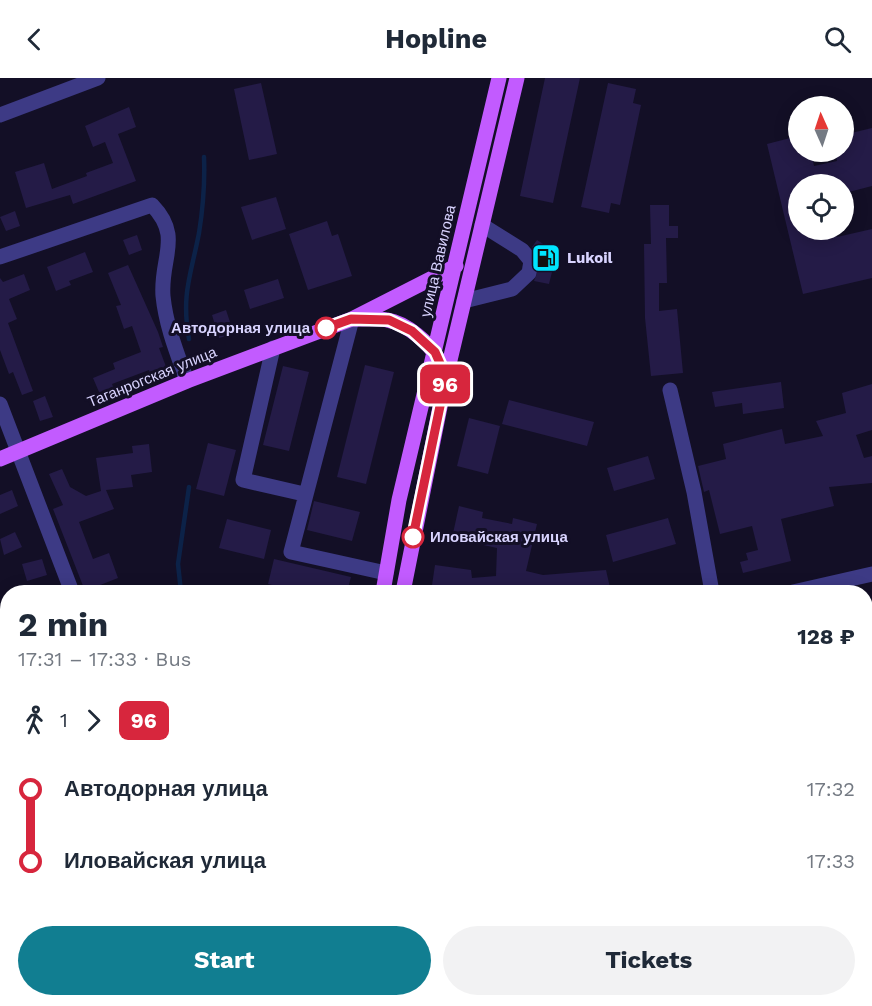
<!DOCTYPE html>
<meta charset="utf-8">
<style>
body{margin:0;font-family:"Work Sans",sans-serif;background:#f2f2f3;color:#1f2937;height:100vh;display:flex;flex-direction:column;font-size:22px;white-space:nowrap}
*{box-sizing:border-box;margin:0}
p{font-size:20px;color:#747a83}
.icon{flex:none;width:33px;height:33px;fill:none;stroke:currentColor;stroke-width:2;stroke-linecap:round;stroke-linejoin:round}
.map{position:relative;flex:1;overflow:hidden}
.details{position:absolute;left:0px;top:507px;width:873px;height:422px;display:flex;flex-direction:column;background:#fff;border-radius:24px 24px 0 0;box-shadow:0 3px 15px #0003}
.details>*{flex:none}
.badge{padding:0 12px;border-radius:9px;font-size:21px;line-height:39px}
.needle{width:39px;rotate:357deg}
.fabs{position:absolute;left:788px;top:18px;display:grid;gap:12px}
.fabs a{display:grid;place-items:center;width:66px;height:66px;border-radius:50%;background:#fff;box-shadow:0 3px 15px #0003;font-size:30px}
.map>.badge{position:absolute;translate:-50% -50%;box-shadow:0 0 0 3px #fff}
.legs{display:flex;align-items:center;gap:9px;height:66px;padding:0 18px;font-size:20px}
.legs p{margin-inline-start:auto}
.headline{display:flex;align-items:center;justify-content:space-between;height:102px;padding:0 18px}
h1{font-size:33px;font-weight:700;line-height:45px}
.primary-button{display:flex;gap:12px;margin-top:auto;padding:12px 18px}
.primary-button a{flex:1;height:69px;border-radius:36px;background:#117e91;color:#fff;font-size:24px;font-weight:700;line-height:69px;text-align:center}
.primary-button a+a{background:#f2f2f3;color:#1f2937}
ul{padding:0 18px;list-style:none}
li{display:flex;align-items:center;gap:21px;height:72px;font-size:22px}
li i{display:grid;place-items:center;width:9px;height:100%;margin:0 8px;background:currentColor}
li i::after{content:'';width:15px;height:15px;margin:-8px;border:4px solid;border-radius:50%;background:#fff}
li p{margin-inline-start:auto}
li:first-child i{background:linear-gradient(#0000 50%,currentColor 0)}
li:last-child i{background:linear-gradient(currentColor 50%,#0000 0)}
header{display:flex;justify-content:space-between;align-items:center;height:78px;padding:0 18px;background:#fff;font-size:27px;font-weight:700}
.map>svg:first-child{display:block}
.green{fill:#12302f}
.lines{fill:none;stroke-linecap:round;stroke-linejoin:round}
.stream{stroke:#0c2248;stroke-width:4.5}
.building{fill:#241b47}
.minor{stroke:#3d3a85;stroke-width:15}
.major{stroke:#c25bff;stroke-width:15}
.line-1-casing{stroke:#fff;stroke-width:14}
.line-1{stroke:#d7263d;stroke-width:9}
.stop-1-dot{fill:#fff;stroke:#d7263d;stroke-width:3}
.labels{text-anchor:middle;dominant-baseline:central;stroke-width:6;stroke-linejoin:round;paint-order:stroke}
.poi-label{font-size:15px;font-weight:bold;fill:#d9d4ff;stroke:#130f26;text-anchor:start}
.street-label{font-size:15px;fill:#d9d4ff;stroke:#130f26}
.stop-label{font-size:15px;font-weight:bold;fill:#d9d4ff;stroke:#130f26;text-anchor:end}
</style>
<header><svg class="icon" aria-label="back" viewBox="0 0 24 24"><path d="M15 5l-7 7 7 7"/></svg>Hopline<svg class="icon" aria-label="search" viewBox="0 0 24 24"><circle cx="10" cy="10" r="6"/><path d="M15 15l6 6"/></svg></header>
<div class="map">
<svg width="872" height="928" viewBox="0 0 872 928">
<rect width="100%" height="100%" fill="#130f26"/>
<path class="green" d="M 872,783 L 872,833 L 866,825 L 866,788 Z
M 826,921 L 856,921 L 862,928 L 817,928 Z"/>
<g class="lines">
<path class="stream" d="M 189,261 C 181,216 191,197 199,155 C 203,130 205,104 204,79
M 181,514 L 178,486 L 189,409"/>
</g>
<path class="building" d="M 545,0 L 580,0 L 553,125 L 520,118 Z
M 261,5 L 277,76 L 249,82 L 234,11 Z
M 608,5 L 636,11 L 633,25 L 641,27 L 620,127 L 611,125 L 609,135 L 581,129 Z
M 129,29 L 136,49 L 118,56 L 136,103 L 73,126 L 70,117 L 26,130 L 15,94 L 44,85 L 52,111 L 87,98 L 86,95 L 113,85 L 105,64 L 93,69 L 85,48 Z
M 872,50 L 872,108 L 845,115 L 843,106 L 798,106 L 798,152 L 835,152 L 837,159 L 872,151 L 872,200 L 803,216 L 767,66 L 798,58 L 798,74 L 811,74 L 814,88 L 837,83 L 835,74 L 843,74 L 843,57 Z
M 276,119 L 286,151 L 252,162 L 241,129 Z
M 650,127 L 669,127 L 669,148 L 678,148 L 678,160 L 666,160 L 667,205 L 659,205 L 659,233 L 677,231 L 683,295 L 651,298 L 645,240 L 644,166 L 651,166 Z
M 15,133 L 20,148 L 6,153 L 0,139 Z
M 327,143 L 332,158 L 338,156 L 352,198 L 308,212 L 289,156 Z
M 137,157 L 142,172 L 129,177 L 123,162 Z
M 537,162 L 554,173 L 544,188 L 553,190 L 549,206 L 534,203 L 541,184 L 532,169 Z
M 85,174 L 93,194 L 69,203 L 71,207 L 56,213 L 47,189 Z
M 128,187 L 158,254 L 163,269 L 159,270 L 168,294 L 151,300 L 149,292 L 112,306 L 116,316 L 102,321 L 93,300 L 115,291 L 113,285 L 141,274 L 132,248 L 124,251 L 116,228 L 121,227 L 108,195 Z
M 24,196 L 30,212 L 9,221 L 17,241 L 8,245 L 33,313 L 22,317 L 13,294 L 9,296 L 0,272 L 0,200 L 3,204 Z
M 278,201 L 284,220 L 250,231 L 244,212 Z
M 226,232 L 234,256 L 219,260 L 212,237 Z
M 365,287 L 394,294 L 366,406 L 337,399 Z
M 283,288 L 309,294 L 289,373 L 263,367 Z
M 781,304 L 784,330 L 743,336 L 742,325 L 715,329 L 712,314 Z
M 872,306 L 872,352 L 856,357 L 864,380 L 872,378 L 872,405 L 829,409 L 834,428 L 781,441 L 791,483 L 743,495 L 740,484 L 748,482 L 746,475 L 758,472 L 752,448 L 720,456 L 709,412 L 704,414 L 698,388 L 726,381 L 723,366 L 782,351 L 785,366 L 823,358 L 816,343 L 846,335 L 842,315 Z
M 45,318 L 53,339 L 40,343 L 33,323 Z
M 509,322 L 594,344 L 587,368 L 502,346 Z
M 469,340 L 500,348 L 488,396 L 457,388 Z
M 208,365 L 236,372 L 224,418 L 196,411 Z
M 149,366 L 152,394 L 131,397 L 133,409 L 106,412 L 114,431 L 79,444 L 93,481 L 109,475 L 118,500 L 85,513 L 53,431 L 63,427 L 49,396 L 62,391 L 70,409 L 86,418 L 101,413 L 96,380 L 133,375 L 132,368 Z
M 648,378 L 655,401 L 614,413 L 607,390 Z
M 12,412 L 18,428 L 0,436 L 0,417 Z
M 314,423 L 360,434 L 352,463 L 307,452 Z
M 459,428 L 483,434 L 482,440 L 512,446 L 513,440 L 537,446 L 526,493 L 543,497 L 606,492 L 611,514 L 431,514 L 435,487 L 471,492 L 472,500 L 496,498 L 497,470 L 452,460 Z
M 668,440 L 676,466 L 613,484 L 606,457 Z
M 227,441 L 271,452 L 264,481 L 219,470 Z
M 15,454 L 22,469 L 4,477 L 0,461 Z
M 42,481 L 47,497 L 27,503 L 22,486 Z
M 274,481 L 351,499 L 347,514 L 304,514 L 268,506 Z"/>
<g class="lines">
<path class="minor" d="M 0,37 L 98,0
M 0,179 L 152,127 C 183,159 160,180 163,218 C 166,248 177,275 187,303
M 464,223 L 512,211 L 529,195 L 531,183 L 522,172 L 482,147
M 352,241 L 291,474 L 386,495
M 273,270 L 243,402 L 304,416
M 670,312 L 694,414 L 712,514
M 0,326 L 72,514
M 793,514 L 872,496
M 0,647 L 8,644
M 866,757 L 872,750
M 0,849 L 8,846
M 208,921 L 210,928
M 358,921 L 360,928
M 687,928 L 695,921"/>
<path class="major" d="M 355,241 C 365,241 377,240 387,242 C 406,245 430,265 438,281
M 0,381 L 187,303 L 352,241 L 456,188
M 383,514 L 399,422 L 499,0
M 403,514 L 446,299 L 517,0
M 541,921 L 545,928
M 567,921 L 570,928"/>
</g>
<g class="lines">
<g class="line-1-casing">
<path id="line-1" d="M 326,250 L 351,241 L 389,242 L 412,253 L 435,274 L 446,299 L 413,459"/>
</g>
<use href="#line-1" class="line-1"/>
</g>
<defs>
<g id="fuel-square" transform="scale(1.5)"><rect x="-9" y="-9" width="18" height="18" rx="4" fill="#00e5ff" stroke="#130f26"/><path d="M-5.5-6h7V0h2V4h1.3V-2.5L3-4.5l.8-.8L6-3V5H2.5V1h-1V6h-7ZM-4.2-4.7v3.2H.2V-4.7Z" fill="#111"/></g>
</defs>
<g fill-rule="evenodd">
<use href="#fuel-square" x="546" y="180"/>
</g>
<g class="stop-1-dot">
<circle cx="326" cy="250" r="10"/>
<circle cx="413" cy="459" r="10"/>
</g>
<g class="labels">
<g class="poi-label">
<text x="567" y="180">Lukoil</text>
</g>
<g class="street-label">
<text transform="translate(438 183) rotate(-77)">улица Вавилова</text>
<text transform="translate(152 299) rotate(-22)">Таганрогская улица</text>
</g>
<g class="stop-label">
<text x="310" y="250">Автодорная улица</text>
<text x="430" y="459" text-anchor="start">Иловайская улица</text>
</g>
</g>
</svg>
<div class="fabs">
<a><svg class="needle" viewBox="-14 -14 28 28"><path d="M0-13l5 13h-10z" fill="#e53935"/><path d="M0 13l5-13h-10z" fill="#747a83"/></svg></a>
<a><svg class="icon" aria-label="locate" viewBox="0 0 24 24"><circle cx="12" cy="12" r="6"/><path d="M12 2v4M12 18v4M2 12h4M18 12h4"/></svg></a>
</div>
<b class="badge" style="left:445px;top:306px;background:#d7263d;color:#fff">96</b>
<section class="details">
<div class="headline"><div><h1>2 min</h1><p>17:31 – 17:33 · Bus</p></div><b>128 ₽</b></div>
<div class="legs"><svg class="icon" aria-label="walk" viewBox="0 0 24 24"><circle cx="13" cy="4" r="2"/><path d="M13 8l-2 6 4 7M11 14l-3 7M7 12l3-4h3l4 4"/></svg>1<svg class="icon" aria-label="forward" viewBox="0 0 24 24"><path d="M9 5l7 7-7 7"/></svg><b class="badge" style="background:#d7263d;color:#fff">96</b></div>
<ul>
<li><i style="color:#d7263d"></i><b>Автодорная улица</b><p>17:32</p></li>
<li><i style="color:#d7263d"></i><b>Иловайская улица</b><p>17:33</p></li>
</ul>
<div class="primary-button"><a>Start</a><a>Tickets</a></div>
</section>
</div>
